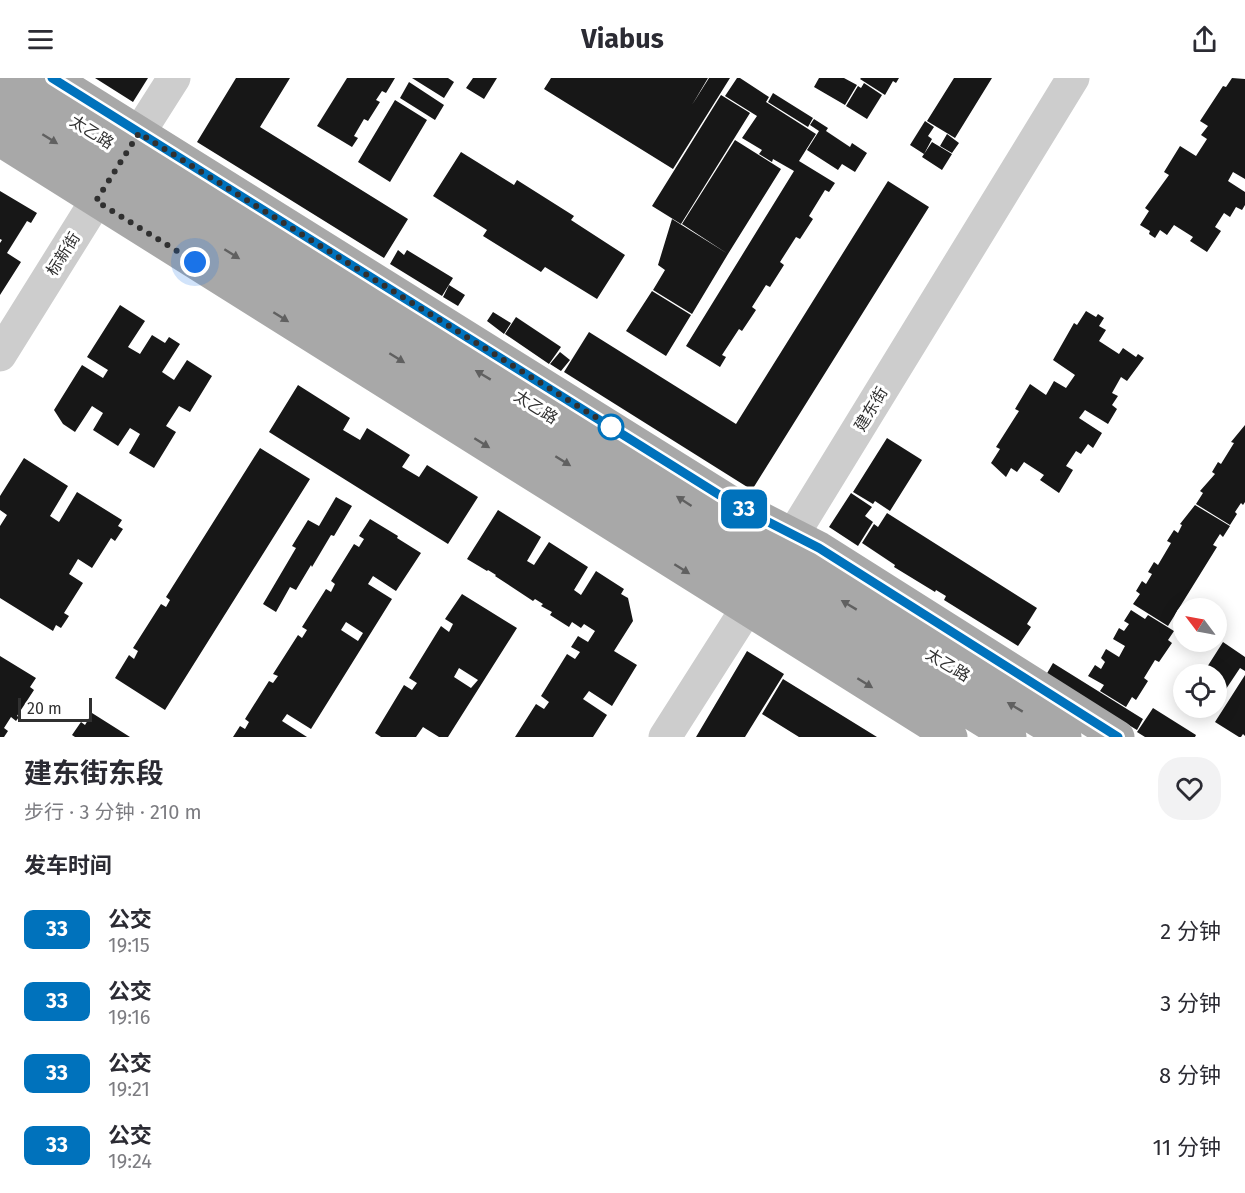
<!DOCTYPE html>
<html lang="zh">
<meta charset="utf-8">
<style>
body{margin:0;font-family:"Fira Sans","Noto Sans SC",sans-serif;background:#f2f2f3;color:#2b2b33;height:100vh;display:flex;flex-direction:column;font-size:22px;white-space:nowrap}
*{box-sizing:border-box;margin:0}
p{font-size:20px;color:#7c7c81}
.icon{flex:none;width:33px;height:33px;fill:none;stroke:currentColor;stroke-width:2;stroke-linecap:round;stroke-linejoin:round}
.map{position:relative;height:659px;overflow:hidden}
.drawer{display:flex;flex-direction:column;background:#fff;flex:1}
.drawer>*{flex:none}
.badge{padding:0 12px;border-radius:9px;font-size:21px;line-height:39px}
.needle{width:39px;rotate:302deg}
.tools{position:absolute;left:1173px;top:520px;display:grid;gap:12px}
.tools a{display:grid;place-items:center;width:54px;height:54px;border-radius:50%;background:#fff;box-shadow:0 3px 15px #0003;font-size:30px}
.scale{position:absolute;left:18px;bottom:15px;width:74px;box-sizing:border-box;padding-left:6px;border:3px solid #303030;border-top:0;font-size:16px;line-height:21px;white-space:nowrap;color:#303030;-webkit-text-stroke:4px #fff;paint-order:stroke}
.you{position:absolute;width:30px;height:30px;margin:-15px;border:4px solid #fff;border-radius:50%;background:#1a73e8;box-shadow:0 0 0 9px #1a73e833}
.map>.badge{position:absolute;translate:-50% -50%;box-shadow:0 0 0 3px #fff}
h2{padding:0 24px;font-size:22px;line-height:54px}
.round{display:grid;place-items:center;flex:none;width:63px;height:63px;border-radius:24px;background:#f2f2f3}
.summary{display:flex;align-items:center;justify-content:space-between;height:102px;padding:0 24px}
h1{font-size:28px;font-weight:700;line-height:45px}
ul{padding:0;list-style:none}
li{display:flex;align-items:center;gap:18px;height:72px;padding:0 24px}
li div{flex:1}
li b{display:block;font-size:22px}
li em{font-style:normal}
li .badge{min-width:66px;font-weight:700;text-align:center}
header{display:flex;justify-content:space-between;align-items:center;height:78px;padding:0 24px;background:#fff;font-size:27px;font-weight:700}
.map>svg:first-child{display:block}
.building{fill:#171717;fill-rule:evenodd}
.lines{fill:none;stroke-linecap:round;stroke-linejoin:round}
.minor{stroke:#cdcdcd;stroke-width:33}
.major{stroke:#a8a8a8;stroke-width:33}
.oneway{fill:#606060}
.line-casing{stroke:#fff;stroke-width:14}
.line{stroke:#0072bc;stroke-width:9}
.walk{stroke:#303030;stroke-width:6;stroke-dasharray:0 10.8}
.stop-dot{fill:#fff;stroke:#0072bc;stroke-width:3}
.labels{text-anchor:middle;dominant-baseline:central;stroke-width:6;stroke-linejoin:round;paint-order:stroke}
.street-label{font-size:16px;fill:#303030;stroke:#fff}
</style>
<header><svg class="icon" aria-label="menu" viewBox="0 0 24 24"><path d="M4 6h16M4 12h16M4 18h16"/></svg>Viabus<svg class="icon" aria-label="share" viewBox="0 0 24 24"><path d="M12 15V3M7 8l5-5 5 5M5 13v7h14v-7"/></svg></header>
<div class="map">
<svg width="1245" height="659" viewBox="0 0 1245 659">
<rect width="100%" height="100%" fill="#fff"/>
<path class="building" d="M 95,0 L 148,0 L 133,24 Z
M 236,0 L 290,0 L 260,49 L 408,141 L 384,180 L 197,64 Z
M 347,0 L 395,0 L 386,15 L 382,13 L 376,22 L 380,24 L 368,43 L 364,41 L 354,58 L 358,60 L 352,69 L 317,48 Z
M 412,0 L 448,0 L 454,4 L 444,20 Z
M 473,0 L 497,0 L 484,21 L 466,10 Z
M 551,0 L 708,0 L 692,27 L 709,0 L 730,0 L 673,91 L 544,11 Z
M 737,0 L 740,0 L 769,19 L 766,24 L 816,56 L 799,83 L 835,105 L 829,114 L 825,112 L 809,138 L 813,141 L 800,161 L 796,159 L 780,184 L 784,187 L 770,209 L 766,207 L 752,229 L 756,232 L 742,253 L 739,251 L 722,277 L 726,279 L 720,289 L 686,268 L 794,93 L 773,81 L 772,84 L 759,76 L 762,72 L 742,60 L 757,38 L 725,18 Z
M 819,0 L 844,0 L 857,7 L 845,27 L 814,9 Z
M 861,0 L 899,0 L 896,5 L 893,3 L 885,17 L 860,1 Z
M 954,0 L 992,0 L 955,60 L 927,43 Z
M 1232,0 L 1245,1 L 1245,101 L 1233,94 L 1228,103 L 1245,114 L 1245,127 L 1242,132 L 1236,129 L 1230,139 L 1224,135 L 1215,149 L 1221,153 L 1207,174 L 1190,163 L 1193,159 L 1174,147 L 1167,157 L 1160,152 L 1155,160 L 1149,156 L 1150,153 L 1140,147 L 1149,133 L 1145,130 L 1169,97 L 1164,94 L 1180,68 L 1196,78 L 1207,61 L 1201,57 L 1208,48 L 1200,43 L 1223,8 L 1226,9 Z
M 409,4 L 444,27 L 435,42 L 400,20 Z
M 864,5 L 882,17 L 867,41 L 846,28 L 858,8 L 861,10 Z
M 773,15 L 813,40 L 808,49 L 768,24 Z
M 721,17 L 750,35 L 681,146 L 652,128 Z
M 395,22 L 427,42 L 390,104 L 358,84 Z
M 814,41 L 828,50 L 826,53 L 850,69 L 852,65 L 867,75 L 855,94 L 842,86 L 838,92 L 807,72 L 819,53 L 810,47 Z
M 925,43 L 934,49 L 928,58 L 932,61 L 924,76 L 910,67 Z
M 947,56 L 959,65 L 952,75 L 940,68 Z
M 735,62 L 781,91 L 728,176 L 682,146 Z
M 932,64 L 952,76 L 942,92 L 922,79 Z
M 461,74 L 514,107 L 517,102 L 574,138 L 571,142 L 625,177 L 597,221 L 545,189 L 541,194 L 483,158 L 487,152 L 433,118 Z
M 888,103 L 929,129 L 752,412 L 564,294 L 589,254 L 736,346 Z
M 0,113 L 37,135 L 31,145 L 27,143 L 7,175 L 21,184 L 0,217 L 0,165 L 2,162 L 0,161 Z
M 672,141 L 728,176 L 692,236 L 653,212 L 665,192 L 658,187 Z
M 398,172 L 404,177 L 407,172 L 453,200 L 442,218 L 390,186 Z
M 449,207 L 465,217 L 458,228 L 443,219 Z
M 652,213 L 691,237 L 666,278 L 626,253 Z
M 120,227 L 145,243 L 128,269 L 140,276 L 152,257 L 165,265 L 169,259 L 180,266 L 162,294 L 174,302 L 187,282 L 212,298 L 190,334 L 179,328 L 166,348 L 176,354 L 154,390 L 129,375 L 140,356 L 130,350 L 118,368 L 93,352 L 103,335 L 92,328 L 75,354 L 63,346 L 54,332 L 82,287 L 103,300 L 108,292 L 87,279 Z
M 1086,233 L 1096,239 L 1098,236 L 1104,240 L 1099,248 L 1106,252 L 1099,263 L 1119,276 L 1123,270 L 1136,279 L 1138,276 L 1144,280 L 1127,303 L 1121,299 L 1112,315 L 1118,318 L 1112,327 L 1117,331 L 1108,346 L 1085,332 L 1079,340 L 1102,355 L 1093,370 L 1088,366 L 1081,376 L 1076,373 L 1066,388 L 1073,392 L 1059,415 L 1040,402 L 1044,397 L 1024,384 L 1017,394 L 1011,390 L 1006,399 L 991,385 L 1000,371 L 996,369 L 1019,333 L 1015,331 L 1030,306 L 1046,317 L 1054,303 L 1066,310 L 1075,297 L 1053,282 L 1074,245 L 1077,247 Z
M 493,234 L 511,245 L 504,256 L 487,243 Z
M 516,239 L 561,269 L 549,286 L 505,256 Z
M 560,274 L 570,282 L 561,293 L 550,286 Z
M 298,307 L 350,340 L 343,352 L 360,362 L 367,350 L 410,377 L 402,389 L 419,399 L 427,387 L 478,419 L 448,466 L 269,354 Z
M 1245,347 L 1245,424 L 1243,427 L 1241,425 L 1235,434 L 1237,436 L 1230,447 L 1196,426 L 1203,415 L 1200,413 L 1215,396 L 1212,394 L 1218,384 L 1221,386 L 1234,365 L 1231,364 Z
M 887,360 L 922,382 L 890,433 L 875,423 L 873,426 L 853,414 Z
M 260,370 L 310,401 L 165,632 L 115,600 L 129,577 L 134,581 L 138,573 L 133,570 L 161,526 L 166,529 L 170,522 L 166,519 Z
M 24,380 L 68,408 L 50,438 L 59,444 L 77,414 L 122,442 L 118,448 L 123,451 L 115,463 L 111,460 L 92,490 L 78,481 L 69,496 L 83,505 L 64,535 L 69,538 L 61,550 L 56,547 L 53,553 L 0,520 L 0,448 L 7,437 L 0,432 L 0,418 Z
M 851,415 L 872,429 L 865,438 L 873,444 L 858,468 L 829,449 Z
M 336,419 L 352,428 L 334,458 L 331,457 L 312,489 L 311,487 L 296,512 L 290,509 L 276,534 L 263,526 L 296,470 L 292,468 L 308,442 L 319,448 Z
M 1195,427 L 1230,448 L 1223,459 L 1220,456 L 1213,467 L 1217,469 L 1168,548 L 1133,526 L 1140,516 L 1136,513 L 1142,503 L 1146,506 L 1152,496 L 1148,494 L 1154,484 L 1158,487 L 1171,465 L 1167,463 L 1174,452 L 1178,455 L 1182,447 L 1180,446 Z
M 498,432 L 541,459 L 527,483 L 534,487 L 549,464 L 588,489 L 574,512 L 581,517 L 596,493 L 624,511 L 621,516 L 628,520 L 633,543 L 614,573 L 637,587 L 612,628 L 589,613 L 583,621 L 607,637 L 593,659 L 515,659 L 536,626 L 544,631 L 549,624 L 541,618 L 567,576 L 575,581 L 580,574 L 571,569 L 578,558 L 588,564 L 595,553 L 584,546 L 581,550 L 572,544 L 569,549 L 550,537 L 552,534 L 541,528 L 543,526 L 535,521 L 533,523 L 495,498 L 496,497 L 488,492 L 487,493 L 467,481 Z
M 887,435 L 1037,530 L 1027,546 L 1031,549 L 1018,568 L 944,522 L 946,518 L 936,512 L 935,514 L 894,489 L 895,487 L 862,465 L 874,446 L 878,449 Z
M 370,441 L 398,458 L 397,460 L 421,475 L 396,513 L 373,498 L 368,506 L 392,521 L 311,651 L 287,636 L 282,643 L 307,659 L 233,659 L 240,648 L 245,651 L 249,644 L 245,641 L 269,603 L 273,605 L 278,598 L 273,596 L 298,557 L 302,560 L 307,552 L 302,549 L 326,511 L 331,514 L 335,506 L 331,503 L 354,466 L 359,469 L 364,461 L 359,458 ZM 346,544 L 363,555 L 358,563 L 341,552 Z
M 462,516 L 517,550 L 448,659 L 439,659 L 423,649 L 416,659 L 381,659 L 375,655 L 404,607 L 412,612 L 417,605 L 409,600 L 441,548 L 449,554 L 453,546 L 445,541 ZM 459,590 L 478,602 L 471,610 L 454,599 Z
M 1131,532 L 1145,541 L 1148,537 L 1174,553 L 1168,562 L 1172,565 L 1159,584 L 1155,582 L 1144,600 L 1148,603 L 1136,622 L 1132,619 L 1126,629 L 1100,613 L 1104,607 L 1088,598 L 1095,587 L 1101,591 L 1105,584 L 1101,580 L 1106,571 L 1119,579 L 1125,568 L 1113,561 L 1119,550 L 1124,553 L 1129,546 L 1124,543 Z
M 1223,564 L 1245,579 L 1245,593 L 1240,590 L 1216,626 L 1216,597 L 1202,597 Z
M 747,573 L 784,596 L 745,659 L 696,659 Z
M 0,578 L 36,600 L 30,609 L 34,612 L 17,638 L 19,639 L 16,643 L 11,639 L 4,650 L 8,653 L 4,659 L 0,659 Z
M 1053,585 L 1143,641 L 1137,652 L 1046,597 Z
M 1245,597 L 1245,658 L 1243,656 L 1241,659 L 1239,659 L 1215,644 Z
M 783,601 L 877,659 L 799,659 L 762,636 Z
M 1153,630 L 1196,657 L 1195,659 L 1145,659 L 1137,654 Z
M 1200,630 L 1214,630 L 1210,636 Z
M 92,635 L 130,659 L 75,659 L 72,657 L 81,644 L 85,647 Z"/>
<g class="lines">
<path class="minor" d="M 0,277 L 111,99 L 174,0
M 665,659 L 777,483 L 1073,0"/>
<path class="major" d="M 7,0 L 396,245 L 532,326 L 777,483 L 1065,659
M 52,0 L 737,428 L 819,470 L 1118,659
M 0,30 L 388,275 L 1010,659
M 0,62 L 951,659"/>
</g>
<defs><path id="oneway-solid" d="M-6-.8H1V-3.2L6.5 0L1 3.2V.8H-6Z" transform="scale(1.5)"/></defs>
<g class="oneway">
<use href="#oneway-solid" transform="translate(50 61) rotate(32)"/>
<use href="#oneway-solid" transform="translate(232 176) rotate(32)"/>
<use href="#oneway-solid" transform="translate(281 239) rotate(32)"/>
<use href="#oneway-solid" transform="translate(397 280) rotate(32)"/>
<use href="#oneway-solid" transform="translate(483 297) rotate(-149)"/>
<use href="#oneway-solid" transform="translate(482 365) rotate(32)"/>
<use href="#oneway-solid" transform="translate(563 383) rotate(32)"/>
<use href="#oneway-solid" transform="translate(684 423) rotate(-147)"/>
<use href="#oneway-solid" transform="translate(682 491) rotate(32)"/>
<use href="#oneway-solid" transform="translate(849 527) rotate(-149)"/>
<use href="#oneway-solid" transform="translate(865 605) rotate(32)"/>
<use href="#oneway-solid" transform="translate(1015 629) rotate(-149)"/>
</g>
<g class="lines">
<g class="line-casing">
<path id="line" d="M 52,0 L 737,428 L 819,470 L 1118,659"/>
</g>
<use href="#line" class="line"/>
<path class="walk" d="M 195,184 L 96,123 L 139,55 L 613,350 L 611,349"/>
</g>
<circle class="stop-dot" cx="611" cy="349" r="12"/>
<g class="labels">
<g class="street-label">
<text transform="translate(92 54) rotate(32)">太乙路</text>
<text transform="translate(63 176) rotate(-58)">标新街</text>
<text transform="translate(536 329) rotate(32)">太乙路</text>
<text transform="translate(871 331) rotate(-59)">建东街</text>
<text transform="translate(948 587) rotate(31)">太乙路</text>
</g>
</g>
</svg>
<div class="tools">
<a><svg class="needle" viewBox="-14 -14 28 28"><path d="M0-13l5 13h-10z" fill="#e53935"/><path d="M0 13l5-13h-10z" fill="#7c7c81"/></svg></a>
<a><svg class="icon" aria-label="locate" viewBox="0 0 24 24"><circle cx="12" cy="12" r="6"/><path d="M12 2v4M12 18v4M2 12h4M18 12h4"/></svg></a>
</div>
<div class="scale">20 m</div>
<div class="you" style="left:195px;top:184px"></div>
<b class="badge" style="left:744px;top:431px;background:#0072bc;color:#fff">33</b>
</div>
<section class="drawer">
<div class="summary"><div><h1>建东街东段</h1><p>步行 · 3 分钟 · 210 m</p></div><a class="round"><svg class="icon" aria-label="heart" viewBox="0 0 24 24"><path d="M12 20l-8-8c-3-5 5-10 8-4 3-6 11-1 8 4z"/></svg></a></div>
<h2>发车时间</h2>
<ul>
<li><span class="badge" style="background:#0072bc;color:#fff">33</span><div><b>公交</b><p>19:15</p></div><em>2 分钟</em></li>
<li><span class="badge" style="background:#0072bc;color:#fff">33</span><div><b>公交</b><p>19:16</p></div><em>3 分钟</em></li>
<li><span class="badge" style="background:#0072bc;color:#fff">33</span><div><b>公交</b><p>19:21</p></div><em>8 分钟</em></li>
<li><span class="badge" style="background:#0072bc;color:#fff">33</span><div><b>公交</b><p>19:24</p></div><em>11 分钟</em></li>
</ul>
</section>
